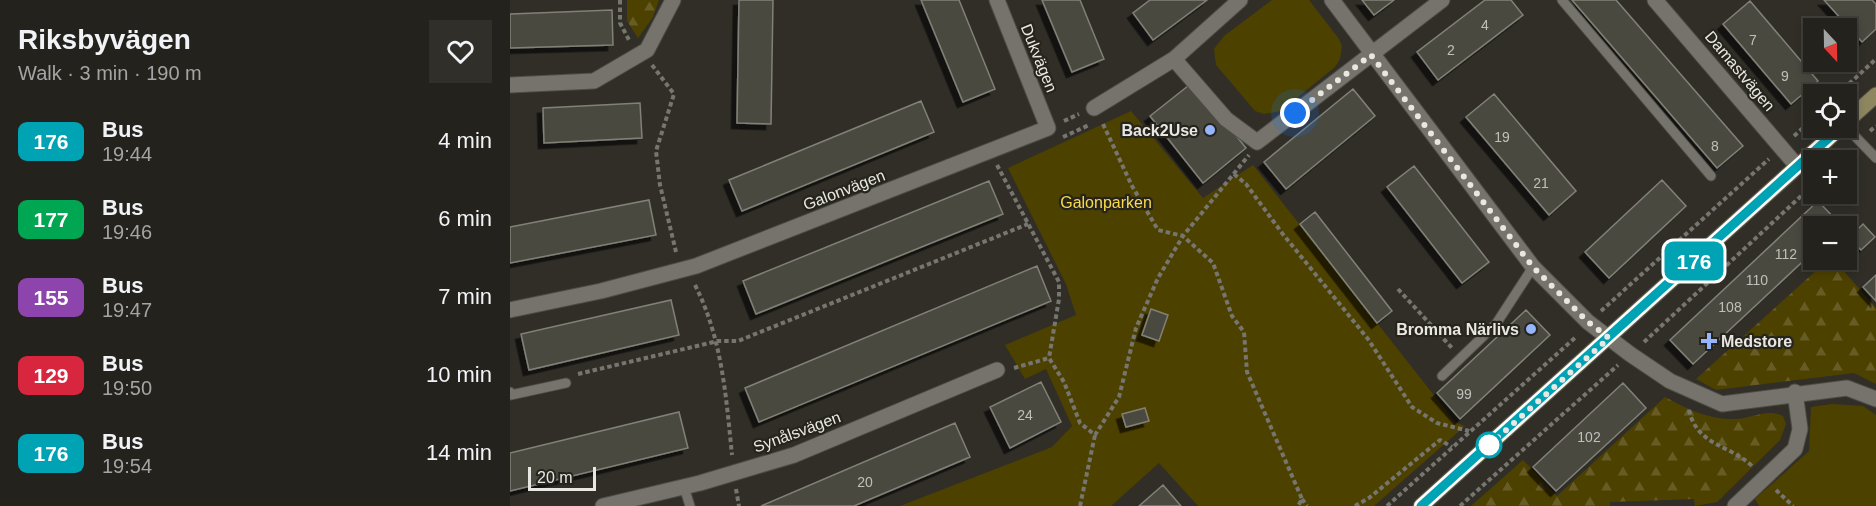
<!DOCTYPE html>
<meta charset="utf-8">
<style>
body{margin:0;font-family:Helvetica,sans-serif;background:#302f2a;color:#f1f3f6;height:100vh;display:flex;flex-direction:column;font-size:22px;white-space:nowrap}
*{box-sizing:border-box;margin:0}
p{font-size:20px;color:#a3a4a4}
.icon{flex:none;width:33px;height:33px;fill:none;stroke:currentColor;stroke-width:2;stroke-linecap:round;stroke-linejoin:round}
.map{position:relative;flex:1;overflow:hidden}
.details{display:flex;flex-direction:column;background:#24221d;width:510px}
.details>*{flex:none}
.badge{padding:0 12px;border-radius:9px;font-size:21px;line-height:39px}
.needle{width:39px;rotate:158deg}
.controls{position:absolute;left:1293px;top:18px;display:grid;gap:12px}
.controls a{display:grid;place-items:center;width:54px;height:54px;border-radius:0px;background:#24221d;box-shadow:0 3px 9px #0003,0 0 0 2px #413f3b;font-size:30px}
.scale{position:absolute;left:18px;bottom:15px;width:68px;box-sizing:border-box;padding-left:6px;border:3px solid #e8e7e2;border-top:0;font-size:16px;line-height:21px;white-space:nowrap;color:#e8e7e2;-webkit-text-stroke:4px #26241d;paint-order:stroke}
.you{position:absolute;width:30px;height:30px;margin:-15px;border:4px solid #fff;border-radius:50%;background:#1a73e8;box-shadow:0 0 0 9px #1a73e833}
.map>.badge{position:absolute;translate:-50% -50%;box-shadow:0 0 0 3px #fff}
.round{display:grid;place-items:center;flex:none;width:63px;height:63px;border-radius:0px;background:#302f2a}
.headline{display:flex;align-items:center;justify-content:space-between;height:102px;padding:0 18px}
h1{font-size:28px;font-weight:700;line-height:45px}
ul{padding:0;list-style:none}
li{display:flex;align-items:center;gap:18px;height:78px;padding:0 18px}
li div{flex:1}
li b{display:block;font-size:22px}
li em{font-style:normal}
li .badge{min-width:66px;font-weight:700;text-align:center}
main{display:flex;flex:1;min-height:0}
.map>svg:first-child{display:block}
.green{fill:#4d4100}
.forest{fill:url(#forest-firs)}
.building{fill:#4a4941;stroke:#828178;stroke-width:1.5;filter:url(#shadow)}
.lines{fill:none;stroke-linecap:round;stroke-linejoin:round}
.lane-casing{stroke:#4e4c47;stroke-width:11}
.street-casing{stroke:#4e4c47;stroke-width:17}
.secondary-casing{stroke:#4e4c47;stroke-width:17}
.path{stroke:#76756f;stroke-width:4;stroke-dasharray:4.5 3;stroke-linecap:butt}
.lane{stroke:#75736b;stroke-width:9}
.street{stroke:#75736b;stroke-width:15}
.secondary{stroke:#8e865f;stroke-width:15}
.line-casing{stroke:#fff;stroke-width:14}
.line{stroke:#00a3b4;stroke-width:9}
.walk{stroke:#e8e7e2;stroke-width:6;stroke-dasharray:0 10.8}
.poi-dot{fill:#95b6fd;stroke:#26241d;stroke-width:2}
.stop-dot{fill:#fff;stroke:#00a3b4;stroke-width:3}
.labels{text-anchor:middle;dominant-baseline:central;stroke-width:4.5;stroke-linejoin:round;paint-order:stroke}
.number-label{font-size:14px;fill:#c0c0ba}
.street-label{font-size:16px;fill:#e8e7e2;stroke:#26241d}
.poi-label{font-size:16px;font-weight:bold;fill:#e8e7e2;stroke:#26241d;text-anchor:end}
.park-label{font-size:16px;fill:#f8db4b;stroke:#26241d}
</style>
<main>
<section class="details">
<div class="headline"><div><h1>Riksbyvägen</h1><p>Walk · 3 min · 190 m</p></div><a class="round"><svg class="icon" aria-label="heart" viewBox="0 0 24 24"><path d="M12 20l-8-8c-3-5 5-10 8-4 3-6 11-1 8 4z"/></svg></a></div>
<ul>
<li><span class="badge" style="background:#00a3b4;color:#fff">176</span><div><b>Bus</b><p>19:44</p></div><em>4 min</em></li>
<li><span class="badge" style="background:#00a651;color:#fff">177</span><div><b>Bus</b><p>19:46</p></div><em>6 min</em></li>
<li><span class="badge" style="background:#8e44ad;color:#fff">155</span><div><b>Bus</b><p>19:47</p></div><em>7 min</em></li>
<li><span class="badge" style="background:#d7263d;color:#fff">129</span><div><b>Bus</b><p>19:50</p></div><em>10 min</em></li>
<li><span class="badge" style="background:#00a3b4;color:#fff">176</span><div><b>Bus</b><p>19:54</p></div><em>14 min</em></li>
</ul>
</section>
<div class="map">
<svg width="1366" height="506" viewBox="0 0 1366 506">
<defs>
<pattern id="forest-firs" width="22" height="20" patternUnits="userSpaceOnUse" patternTransform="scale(1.5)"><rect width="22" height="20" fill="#4d4100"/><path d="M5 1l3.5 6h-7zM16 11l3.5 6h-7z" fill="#675c25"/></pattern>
<filter id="shadow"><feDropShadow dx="-5.5" dy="5.5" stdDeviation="0" flood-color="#0009"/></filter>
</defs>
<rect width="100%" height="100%" fill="#302e27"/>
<path class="green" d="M 762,0 L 799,0 L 829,39 L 832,46 L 830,59 L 825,67 L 771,111 L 754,114 L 745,111 L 706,65 L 704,49 L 714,36 Z
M 621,111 L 693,198 L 743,165 L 945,422 L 955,426 L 864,506 L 688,506 L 649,463 L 601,506 L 390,506 L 542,447 L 562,426 L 536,369 L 515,379 L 495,345 L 566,315 L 556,284 L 498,168 Z
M 1322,404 L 1353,406 L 1366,415 L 1366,506 L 1249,506 L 1245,499 L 1299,451 L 1301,407 Z"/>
<path class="forest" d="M 117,0 L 149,0 L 143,17 L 128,38 L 117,21 Z
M 1318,260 L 1324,260 L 1366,308 L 1366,384 L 1344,373 L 1206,390 L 1186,379 Z
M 1155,397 C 1179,410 1199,420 1227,419 C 1242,418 1259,408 1273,416 L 1276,424 L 1270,440 L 1207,502 L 1185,506 L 1184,499 L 1100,502 L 1100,506 L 961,506 L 1013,460 L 1047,496 Z"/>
<path class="building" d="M 229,0 L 263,0 L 261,124 L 227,123 Z
M 411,0 L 449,0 L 485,89 L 453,102 Z
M 532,0 L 570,0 L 594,59 L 562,72 Z
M 640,0 L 697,0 L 643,40 L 623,13 Z
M 852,0 L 884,0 L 864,15 Z
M 975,0 L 1001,0 L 1013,15 L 928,80 L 907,52 Z
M 1062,0 L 1106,0 L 1233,146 L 1207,168 Z
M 1314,0 L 1362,0 L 1366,4 L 1366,29 L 1352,42 Z
M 1240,1 L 1308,81 L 1281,104 L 1213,24 Z
M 102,10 L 103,45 L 0,48 L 0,14 Z
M 683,82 L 736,148 L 693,183 L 640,116 Z
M 843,89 L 865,116 L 776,189 L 754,162 Z
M 984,94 L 1066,191 L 1039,215 L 956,117 Z
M 411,101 L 424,132 L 232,211 L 219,180 Z
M 130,103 L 132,138 L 34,143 L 33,108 Z
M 904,166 L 979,262 L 952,283 L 877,187 Z
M 1152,180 L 1176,206 L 1099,278 L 1075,252 Z
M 479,181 L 493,214 L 246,314 L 233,281 Z
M 139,200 L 146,235 L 0,263 L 0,227 Z
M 1308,201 L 1331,225 L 1304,226 L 1304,251 L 1183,364 L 1160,340 Z
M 805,212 L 882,311 L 867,323 L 790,224 Z
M 1353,224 L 1365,237 L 1351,250 L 1339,238 Z
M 527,266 L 541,301 L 249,422 L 235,388 Z
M 1366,275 L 1366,301 L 1353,287 Z
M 161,300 L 169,335 L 19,370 L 11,334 Z
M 641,309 L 658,315 L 649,341 L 632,335 Z
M 1016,310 L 1040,335 L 950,419 L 927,393 Z
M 531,382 L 551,422 L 500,448 L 480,407 Z
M 1113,383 L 1136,408 L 1046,491 L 1023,467 Z
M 635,408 L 639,421 L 616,427 L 612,414 Z
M 169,412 L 178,448 L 0,491 L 0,453 Z
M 445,423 L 460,457 L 344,506 L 251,506 Z
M 653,485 L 671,506 L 629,506 Z"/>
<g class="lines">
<g class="lane-casing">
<path id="lane" d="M 1052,0 L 1201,176
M 1336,127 L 1366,158
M 932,376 L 986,324 L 1023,267
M 0,392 L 1,395 L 56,383
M 174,487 L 180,506"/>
</g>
<g class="street-casing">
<path id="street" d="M 822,0 L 1023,267 L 1078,322 L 1120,354 L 1160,381 L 1212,404 L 1337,388 L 1366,399
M 1145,0 L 1287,166
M 664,59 L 730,0
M 0,85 L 84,81 L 137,50 L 163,0
M 584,108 L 664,59 L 716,119 L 747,142 L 932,0
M 0,310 L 91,291 L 186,266 L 538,128 L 487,0
M 93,506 L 190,483 L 284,455 L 487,370
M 1225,506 L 1285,449 L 1290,429 L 1285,392"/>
</g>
<g class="secondary-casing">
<path id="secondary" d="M 1336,122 L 1366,95
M 911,506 L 1330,128"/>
</g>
<path class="path" d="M 110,0 L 110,23 L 119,40
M 142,65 L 164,94 L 146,151 L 150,185 L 166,252
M 1328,94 L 1366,59
M 554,121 L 569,114
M 593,124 L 622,186 L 648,230 L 673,236 L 703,263 L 722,316 L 734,332 L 737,372 L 792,499 L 788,506
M 1360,131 L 1366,126
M 1284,136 L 1304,118
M 553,137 L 579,125
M 1329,160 L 1339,151
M 487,165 L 549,282 L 549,299 L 539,358
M 724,174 L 736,184 L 772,233 L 858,339 L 902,407 L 927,423 L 959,431
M 185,285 C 212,338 216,396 222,455
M 888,289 L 942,348
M 1091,311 L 1259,159
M 1134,342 L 1304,184
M 504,368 L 539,358 L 554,382 L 570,423 L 585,435 L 609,397 L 626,328 L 648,278 L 673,236 L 739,155
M 68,374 L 208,341 L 228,341 L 518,224
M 1179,410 C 1187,446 1219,444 1242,466
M 226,489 L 229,506
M 1266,490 L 1283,506
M 792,499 L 797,506
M 570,506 L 585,435
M 845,506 L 859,498 L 930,440 L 942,447
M 877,506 L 1067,336
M 950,506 L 1108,365"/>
<use href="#lane" class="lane"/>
<use href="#street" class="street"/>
<use href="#secondary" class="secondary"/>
</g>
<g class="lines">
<g class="line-casing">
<path id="line" d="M 911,506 L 1330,128"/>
</g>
<use href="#line" class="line"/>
<path class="walk" d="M 785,113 L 861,55 L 1023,267 L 1078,322 L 1099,338 L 976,448 L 979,445"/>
</g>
<g class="poi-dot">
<circle cx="700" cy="130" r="6"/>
<circle cx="1021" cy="329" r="6"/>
<path d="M1196 332h6v6h6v6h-6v6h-6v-6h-6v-6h6z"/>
</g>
<circle class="stop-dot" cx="979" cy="445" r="12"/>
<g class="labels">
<g class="number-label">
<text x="975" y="25">4</text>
<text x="1243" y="40">7</text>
<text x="941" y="50">2</text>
<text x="1275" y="76">9</text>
<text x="992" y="137">19</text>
<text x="1205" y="146">8</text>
<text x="1031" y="183">21</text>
<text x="1276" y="254">112</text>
<text x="1247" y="280">110</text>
<text x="1220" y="307">108</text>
<text x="954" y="394">99</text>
<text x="515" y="415">24</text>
<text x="1079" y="437">102</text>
<text x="355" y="482">20</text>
</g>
<g class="street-label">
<text transform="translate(529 58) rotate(68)">Dukvägen</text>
<text transform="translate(1230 71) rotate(50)">Damastvägen</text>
<text transform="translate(334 190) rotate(-21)">Galonvägen</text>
<text transform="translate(287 432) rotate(-20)">Synålsvägen</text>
</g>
<g class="poi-label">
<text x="688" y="130">Back2Use</text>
<text x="1009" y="329">Bromma Närlivs</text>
<text x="1211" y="341" text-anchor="start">Medstore</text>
</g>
<g class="park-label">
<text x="596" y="202">Galonparken</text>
</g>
</g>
</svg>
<div class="controls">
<a><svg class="needle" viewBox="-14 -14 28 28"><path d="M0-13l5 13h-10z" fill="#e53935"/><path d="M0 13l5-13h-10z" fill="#a3a4a4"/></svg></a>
<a><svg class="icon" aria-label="locate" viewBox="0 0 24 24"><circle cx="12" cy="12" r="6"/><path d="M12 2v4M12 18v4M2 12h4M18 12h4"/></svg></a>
<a>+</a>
<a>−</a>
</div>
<div class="scale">20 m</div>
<div class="you" style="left:785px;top:113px"></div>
<b class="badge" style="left:1184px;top:261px;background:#00a3b4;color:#fff">176</b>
</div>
</main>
